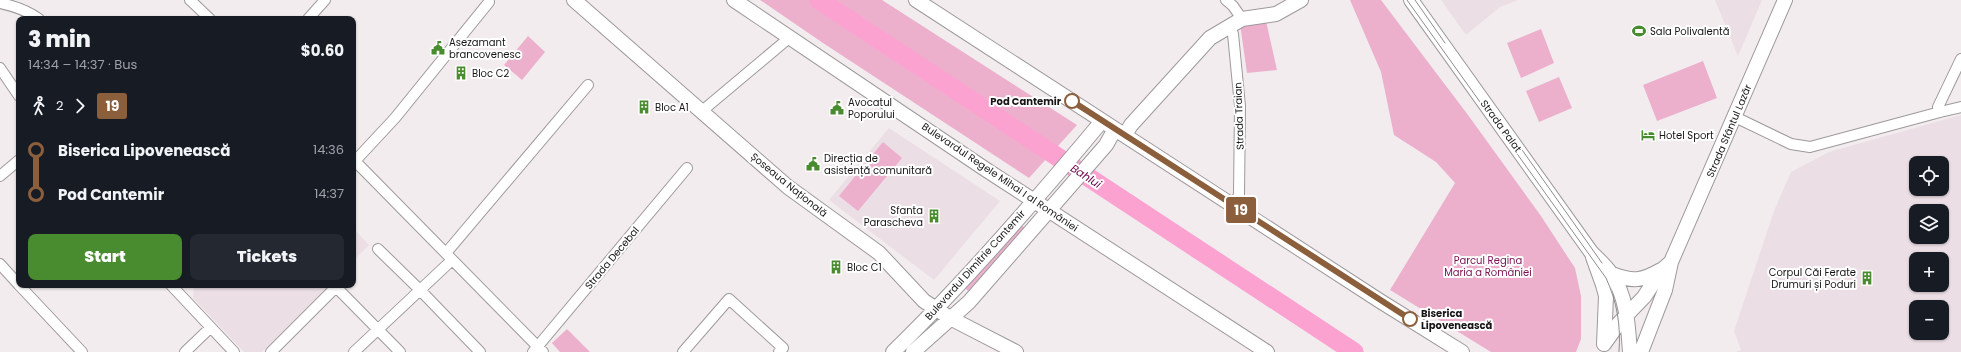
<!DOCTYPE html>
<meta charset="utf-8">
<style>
body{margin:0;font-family:Poppins,sans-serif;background:#242831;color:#f1f3f6;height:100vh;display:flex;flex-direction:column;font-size:15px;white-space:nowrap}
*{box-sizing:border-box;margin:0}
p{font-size:13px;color:#9ea1a6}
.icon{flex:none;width:22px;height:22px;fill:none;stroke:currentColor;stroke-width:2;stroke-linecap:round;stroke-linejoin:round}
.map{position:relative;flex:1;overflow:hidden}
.sheet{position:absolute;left:16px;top:16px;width:340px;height:272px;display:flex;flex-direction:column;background:#171b24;border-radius:8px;box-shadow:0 1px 3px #0004}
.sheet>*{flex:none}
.badge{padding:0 8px;border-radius:3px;font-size:14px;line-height:26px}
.buttons{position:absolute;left:1909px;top:156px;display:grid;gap:8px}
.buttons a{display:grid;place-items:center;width:40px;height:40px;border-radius:8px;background:#171b24;box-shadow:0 1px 3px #0004;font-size:20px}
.map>.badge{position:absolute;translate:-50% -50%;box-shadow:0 0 0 2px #fff}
.legs{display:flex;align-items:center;gap:6px;height:44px;padding:0 12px;font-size:13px}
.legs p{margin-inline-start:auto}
.overview{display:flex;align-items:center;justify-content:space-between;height:68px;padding:0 12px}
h1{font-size:22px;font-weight:800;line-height:30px}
.action{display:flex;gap:8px;margin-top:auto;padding:8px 12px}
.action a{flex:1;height:46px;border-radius:8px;background:#498c2f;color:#fff;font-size:16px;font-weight:800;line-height:46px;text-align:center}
.action a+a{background:#242831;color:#f1f3f6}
ul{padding:0 12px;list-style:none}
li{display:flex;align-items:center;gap:14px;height:44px;font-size:15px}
li i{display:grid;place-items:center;width:6px;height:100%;margin:0 5px;background:currentColor}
li i::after{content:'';width:10px;height:10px;margin:-5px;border:3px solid;border-radius:50%;background:#171b24}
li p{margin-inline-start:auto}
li:first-child i{background:linear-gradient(#0000 50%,currentColor 0)}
li:last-child i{background:linear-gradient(currentColor 50%,#0000 0)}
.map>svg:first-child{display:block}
.built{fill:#ebdee4;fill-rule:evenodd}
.green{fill:#ecb0cd}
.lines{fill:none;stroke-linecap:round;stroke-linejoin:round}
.river{stroke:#fca2d0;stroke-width:19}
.street-casing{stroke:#9e999b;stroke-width:12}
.secondary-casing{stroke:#9e999b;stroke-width:16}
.street{stroke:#fff;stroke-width:10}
.secondary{stroke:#fff;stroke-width:14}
.tram{stroke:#8f8b8d;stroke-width:1}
.line-1-casing{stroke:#fff;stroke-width:9}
.line-1{stroke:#8b5e3c;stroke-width:6}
.stop-1-dot{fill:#fff;stroke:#8b5e3c;stroke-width:2}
.labels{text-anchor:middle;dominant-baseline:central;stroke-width:4;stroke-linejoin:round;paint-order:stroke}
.poi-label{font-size:10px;fill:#171516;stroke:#fff;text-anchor:start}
.stop-label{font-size:10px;font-weight:bold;fill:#171516;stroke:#fff;text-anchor:end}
.street-label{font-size:10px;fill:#171516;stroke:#fff}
.park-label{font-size:10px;fill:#7b1354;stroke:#fff}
.water-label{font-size:11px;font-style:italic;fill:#6c0047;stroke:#fff}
</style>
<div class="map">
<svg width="1961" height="352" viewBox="0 0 1961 352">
<rect width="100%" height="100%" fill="#f2ecef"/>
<path class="built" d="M 1441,0 L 1518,0 L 1500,7 L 1466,35 Z
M 1715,0 L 1762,0 L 1738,56 Z
M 1961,115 L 1961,352 L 1736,352 L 1741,350 L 1734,331 L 1774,211 L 1791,172 L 1829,152 ZM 1916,163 L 1942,163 L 1942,189 L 1916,189 ZM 1916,211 L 1942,211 L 1942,237 L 1916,237 ZM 1916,259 L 1942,259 L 1942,285 L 1916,285 ZM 1916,307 L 1942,307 L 1942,333 L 1916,333 Z
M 889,128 L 1000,201 L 934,280 L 829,200 Z
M 353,228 L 369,245 L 353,261 Z
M 194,285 L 329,285 L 262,352 L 244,352 L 193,298 Z"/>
<path class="green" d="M 760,0 L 882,0 L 1077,125 L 1029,178 L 823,43 Z
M 1350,0 L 1381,0 L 1468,115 L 1541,216 L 1575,268 L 1581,296 L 1581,339 L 1576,352 L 1491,352 L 1390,290 L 1455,183 L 1436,162 L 1394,135 L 1381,72 Z
M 1266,21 L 1277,70 L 1247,73 L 1240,24 Z
M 1541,29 L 1554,63 L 1521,78 L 1507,43 Z
M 528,36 L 545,52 L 522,80 L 504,65 Z
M 1703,61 L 1717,98 L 1657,121 L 1643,85 Z
M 1559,77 L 1572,108 L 1539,122 L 1526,91 Z
M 883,142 L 902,158 L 858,211 L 839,196 Z
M 1020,224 L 1025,228 L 968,291 L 964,287 Z
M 567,329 L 590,352 L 560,352 L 552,343 Z"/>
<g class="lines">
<path class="river" d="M 819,0 L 1354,352"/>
<g class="street-casing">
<path id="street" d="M 190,0 L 210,19
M 1226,0 L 1233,6 L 1242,19
M 0,3 C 14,6 27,10 39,19
M 308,19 L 325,0
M 1228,26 L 1233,34 L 1240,106 L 1239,195 L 1233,205
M 0,68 L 19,96
M 702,111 L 789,38
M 1940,112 L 1938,107 L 1961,59
M 1735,117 L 1791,144 L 1810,147 L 1940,112 L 1961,107
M 353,159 L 543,352
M 355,161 L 395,118 L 489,2
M 0,176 L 19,160
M 378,249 L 420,290 L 480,352
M 446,253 L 588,85
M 0,264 L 19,285
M 19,285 L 82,352
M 171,285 L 234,352
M 185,352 L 210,328
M 271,352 L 336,287 L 400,352
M 354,352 L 452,260
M 533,352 L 687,168
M 683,352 L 729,299 L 783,348 L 779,352"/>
</g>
<g class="secondary-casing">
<path id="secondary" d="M 574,0 L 788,187 L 879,253 L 924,301 L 950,318 L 1016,352
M 734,0 L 985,169 L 1267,352
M 916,0 L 1380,301 L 1462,352
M 1411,0 L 1591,252 C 1598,259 1606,266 1612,275 C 1627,297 1628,326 1630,352
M 1125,135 L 1131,125 L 1210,38 L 1242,19 L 1276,14 L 1301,0
M 1593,257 L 1603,285 L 1606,296 L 1604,344
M 1612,274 C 1633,282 1642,281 1661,270
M 1604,344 L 1619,323 L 1644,297 L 1662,270 L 1671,262
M 893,352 C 966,281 1037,199 1102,121
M 913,352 L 969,302 L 1106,145 L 1115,129
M 1641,352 L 1665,290 L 1671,262 L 1785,0"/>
</g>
<use href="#street" class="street"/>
<use href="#secondary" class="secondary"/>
<path class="tram" d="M 1407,0 L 1606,278 C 1617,302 1621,325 1619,352
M 1415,0 L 1445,43
M 1520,147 L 1602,263"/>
</g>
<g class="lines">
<g class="line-1-casing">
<path id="line-1" d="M 1072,101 L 1410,319"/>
</g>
<use href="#line-1" class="line-1"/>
</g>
<defs>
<g id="stadium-bare" transform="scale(1.08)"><path d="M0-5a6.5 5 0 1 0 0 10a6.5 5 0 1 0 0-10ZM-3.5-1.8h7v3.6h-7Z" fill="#498c2f" stroke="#fff" stroke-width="2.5" paint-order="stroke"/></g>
<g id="civic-bare" transform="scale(1.08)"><path d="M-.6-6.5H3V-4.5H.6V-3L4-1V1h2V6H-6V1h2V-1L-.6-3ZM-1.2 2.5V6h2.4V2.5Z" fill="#498c2f" stroke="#fff" stroke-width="2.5" paint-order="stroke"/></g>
<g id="building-bare" transform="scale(1.08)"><path d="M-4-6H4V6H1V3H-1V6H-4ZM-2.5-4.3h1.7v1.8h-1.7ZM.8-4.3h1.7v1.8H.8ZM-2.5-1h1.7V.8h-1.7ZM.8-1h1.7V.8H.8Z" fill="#498c2f" stroke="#fff" stroke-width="2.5" paint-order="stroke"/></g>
<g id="hotel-bare" transform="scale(1.08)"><path d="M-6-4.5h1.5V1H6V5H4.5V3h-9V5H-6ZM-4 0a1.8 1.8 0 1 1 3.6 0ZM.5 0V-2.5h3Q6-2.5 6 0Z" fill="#498c2f" stroke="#fff" stroke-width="2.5" paint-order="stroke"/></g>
</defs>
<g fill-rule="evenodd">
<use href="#stadium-bare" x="1639" y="31"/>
<use href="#civic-bare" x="438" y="48"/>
<use href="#building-bare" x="461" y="73"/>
<use href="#building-bare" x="644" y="107"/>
<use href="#civic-bare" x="837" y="108"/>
<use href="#hotel-bare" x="1648" y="135"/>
<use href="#civic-bare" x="813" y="164"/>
<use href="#building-bare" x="934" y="216"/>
<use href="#building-bare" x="836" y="267"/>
<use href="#building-bare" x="1867" y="278"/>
</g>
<g class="stop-1-dot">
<circle cx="1072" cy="101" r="7"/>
<circle cx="1410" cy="319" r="7"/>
</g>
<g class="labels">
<g class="poi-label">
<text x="1650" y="31">Sala Polivalentă</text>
<text x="449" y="42">Asezamant<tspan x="449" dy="12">brancovenesc</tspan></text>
<text x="472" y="73">Bloc C2</text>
<text x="848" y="102">Avocatul<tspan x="848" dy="12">Poporului</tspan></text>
<text x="655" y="107">Bloc A1</text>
<text x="1659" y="135">Hotel Sport</text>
<text x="824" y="158">Direcția de<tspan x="824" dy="12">asistență comunitară</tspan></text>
<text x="923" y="210" text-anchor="end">Sfanta<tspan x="923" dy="12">Parascheva</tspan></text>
<text x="847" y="267">Bloc C1</text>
<text x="1856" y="272" text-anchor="end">Corpul Căi Ferate<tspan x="1856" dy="12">Drumuri și Poduri</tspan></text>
</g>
<g class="stop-label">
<text x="1061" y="101">Pod Cantemir</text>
<text x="1421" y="313" text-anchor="start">Biserica<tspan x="1421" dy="12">Lipovenească</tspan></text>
</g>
<g class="street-label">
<text transform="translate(1239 116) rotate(-92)">Strada Traian</text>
<text transform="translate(1501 126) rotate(54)">Strada Palat</text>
<text transform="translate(1729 131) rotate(-67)">Strada Sfântul Lazăr</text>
<text transform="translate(1000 177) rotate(34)">Bulevardul Regele Mihai I al României</text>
<text transform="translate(789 185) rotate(39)">Șoseaua Națională</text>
<text transform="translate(612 258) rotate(-50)">Strada Decebal</text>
<text transform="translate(975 265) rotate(-48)">Bulevardul Dimitrie Cantemir</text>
</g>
<g class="park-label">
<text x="1488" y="260">Parcul Regina<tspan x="1488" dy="12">Maria a României</tspan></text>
</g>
<g class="water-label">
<text transform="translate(1086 176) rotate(33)">Bahlui</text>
</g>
</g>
</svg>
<div class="buttons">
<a><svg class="icon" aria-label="locate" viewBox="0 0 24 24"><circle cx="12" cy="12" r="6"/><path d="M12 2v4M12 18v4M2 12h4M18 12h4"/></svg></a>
<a><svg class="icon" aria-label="layers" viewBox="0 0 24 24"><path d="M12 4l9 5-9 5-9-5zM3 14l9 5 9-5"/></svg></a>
<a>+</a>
<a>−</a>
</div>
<b class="badge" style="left:1241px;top:210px;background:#8b5e3c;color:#fff">19</b>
<section class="sheet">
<div class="overview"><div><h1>3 min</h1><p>14:34 – 14:37 · Bus</p></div><b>$0.60</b></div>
<div class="legs"><svg class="icon" aria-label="walk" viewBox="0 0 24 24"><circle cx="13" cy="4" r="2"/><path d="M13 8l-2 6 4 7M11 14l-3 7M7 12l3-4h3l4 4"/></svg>2<svg class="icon" aria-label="forward" viewBox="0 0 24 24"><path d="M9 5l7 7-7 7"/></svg><b class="badge" style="background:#8b5e3c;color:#fff">19</b></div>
<ul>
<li><i style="color:#8b5e3c"></i><b>Biserica Lipovenească</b><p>14:36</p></li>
<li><i style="color:#8b5e3c"></i><b>Pod Cantemir</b><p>14:37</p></li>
</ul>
<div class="action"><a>Start</a><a>Tickets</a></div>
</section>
</div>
